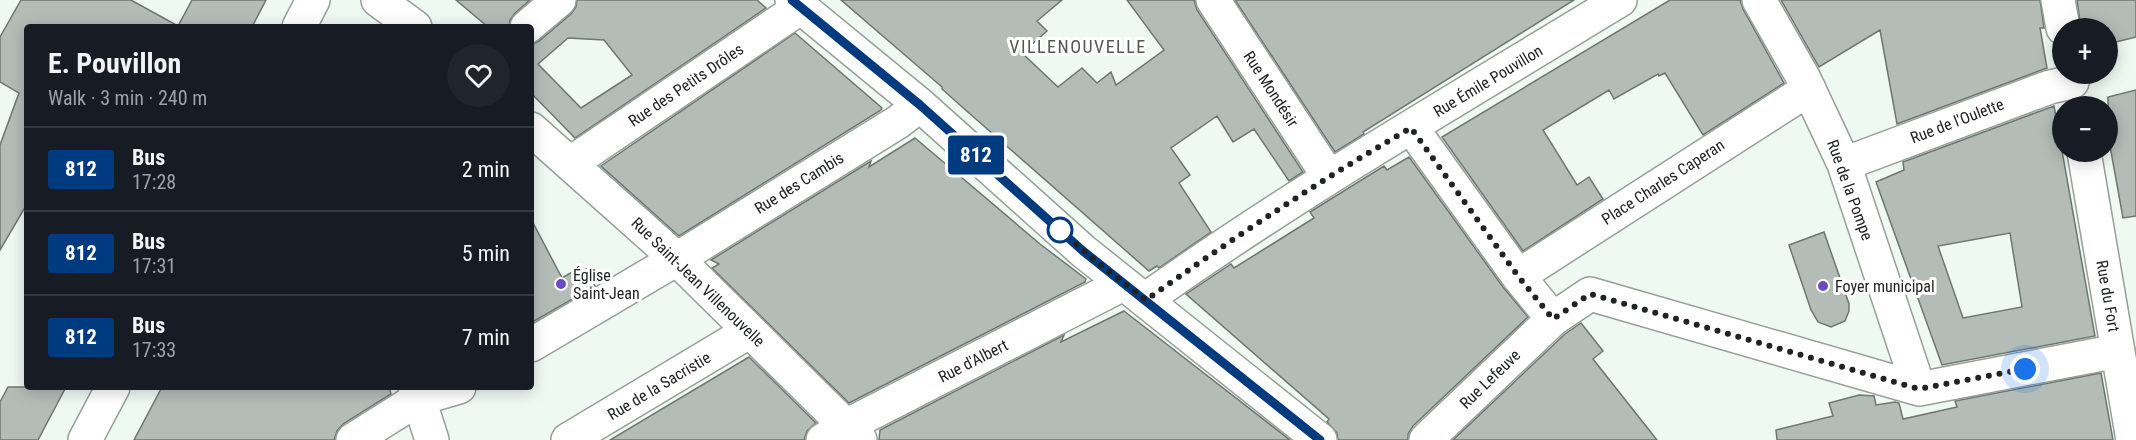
<!DOCTYPE html>
<meta charset="utf-8">
<style>
body{margin:0;font-family:"Roboto Condensed",sans-serif;background:#20242c;color:#f1f3f6;height:100vh;display:flex;flex-direction:column;font-size:22px;white-space:nowrap}
*{box-sizing:border-box;margin:0}
p{font-size:20px;color:#9ea1a6}
.icon{flex:none;width:33px;height:33px;fill:none;stroke:currentColor;stroke-width:2;stroke-linecap:round;stroke-linejoin:round}
.map{position:relative;flex:1;overflow:hidden}
.panel{position:absolute;left:24px;top:24px;width:510px;height:366px;display:flex;flex-direction:column;background:#171b24;border-radius:6px;box-shadow:0 3px 15px #0003}
.panel>*{flex:none}
.badge{padding:0 12px;border-radius:4px;font-size:21px;line-height:39px}
.fabs{position:absolute;left:2052px;top:18px;display:grid;gap:12px}
.fabs a{display:grid;place-items:center;width:66px;height:66px;border-radius:50%;background:#171b24;box-shadow:0 3px 15px #0003;font-size:30px}
.you{position:absolute;width:30px;height:30px;margin:-15px;border:4px solid #fff;border-radius:50%;background:#1a73e8;box-shadow:0 0 0 9px #1a73e833}
.map>.badge{position:absolute;translate:-50% -50%;box-shadow:0 0 0 3px #fff}
.round{display:grid;place-items:center;flex:none;width:63px;height:63px;border-radius:32px;background:#20242c}
.overview{display:flex;align-items:center;justify-content:space-between;height:102px;padding:0 24px}
h1{font-size:28px;font-weight:700;line-height:45px}
ul{padding:0;list-style:none}
li{display:flex;align-items:center;gap:18px;height:84px;padding:0 24px;border-top:2px solid #363941}
li div{flex:1}
li b{display:block;font-size:22px}
li em{font-style:normal}
li .badge{min-width:66px;font-weight:700;text-align:center}
.map>svg:first-child{display:block}
.building{fill:#b3bcb6;stroke:#6d7670;stroke-width:1.5;fill-rule:evenodd}
.lines{fill:none;stroke-linecap:round;stroke-linejoin:round}
.minor-casing{stroke:#969f99;stroke-width:36}
.major-casing{stroke:#969f99;stroke-width:36}
.minor{stroke:#fff;stroke-width:33}
.major{stroke:#fff;stroke-width:33}
.line-casing{stroke:#fff;stroke-width:14}
.line{stroke:#003b80;stroke-width:9}
.walk{stroke:#202321;stroke-width:6;stroke-dasharray:0 10.8}
.stop-dot{fill:#fff;stroke:#003b80;stroke-width:3}
.poi-dot{fill:#6a4bc4;stroke:#fff;stroke-width:2}
.labels{text-anchor:middle;dominant-baseline:central;stroke-width:6;stroke-linejoin:round;paint-order:stroke}
.street-label{font-size:16px;fill:#202321;stroke:#fff}
.poi-label{font-size:16px;fill:#202321;stroke:#fff;text-anchor:start}
.neighbourhood-label{font-size:18px;letter-spacing:1.5px;fill:#505953;stroke:#fff}
</style>
<div class="map">
<svg width="2136" height="440" viewBox="0 0 2136 440">
<rect width="100%" height="100%" fill="#eef9f2"/>
<path class="building" d="M 21,0 L 131,0 L 178,26 L 192,0 L 266,0 L 252,27 L 27,27 L 27,204 L 0,250 L 0,145 L 19,93 L 0,82 L 0,37 Z
M 456,0 L 530,0 L 515,13 L 510,20 L 509,27 L 488,27 Z
M 577,0 L 757,0 L 766,8 L 575,138 L 531,93 L 531,45 L 539,41 L 571,14 L 576,7 ZM 568,38 L 604,40 L 632,75 L 581,108 L 538,64 Z
M 841,0 L 1062,0 L 1037,21 L 1047,31 L 1022,53 L 1058,87 L 1082,68 L 1097,83 L 1111,72 L 1116,85 L 1164,50 L 1127,0 L 1194,0 L 1197,10 L 1303,172 L 1289,181 L 1254,129 L 1233,142 L 1217,116 L 1171,148 L 1190,175 L 1179,183 L 1211,232 L 1159,268 L 1157,266 L 1149,271 L 961,106 L 942,89 L 942,87 Z
M 1235,0 L 1574,0 L 1363,132 L 1364,134 L 1335,152 Z
M 1670,0 L 1740,0 L 1743,9 L 1784,83 L 1703,135 L 1665,73 L 1659,76 L 1658,74 L 1614,99 L 1609,90 L 1543,130 L 1577,185 L 1589,177 L 1603,199 L 1523,251 L 1442,137 Z
M 1781,0 L 2040,0 L 2044,28 L 2040,28 L 2047,68 L 1897,124 L 1880,30 L 1819,67 Z
M 2077,0 L 2136,0 L 2136,37 L 2108,44 L 2108,28 L 2081,28 Z
M 795,33 L 882,108 L 881,110 L 679,236 L 601,166 Z
M 2136,90 L 2136,216 L 2123,218 L 2108,135 L 2108,97 Z
M 2054,106 L 2095,336 L 1942,365 L 1876,182 L 1904,170 L 1903,162 ZM 2010,233 L 2022,307 L 1963,318 L 1938,246 Z
M 915,138 L 1040,244 L 1086,279 L 1085,282 L 849,403 L 712,268 L 719,264 L 711,260 L 871,161 L 869,167 Z
M 1409,157 L 1503,287 L 1528,317 L 1413,426 L 1408,434 L 1408,440 L 1338,440 L 1337,433 L 1327,422 L 1329,419 L 1186,294 L 1231,264 L 1234,268 L 1314,218 L 1310,212 L 1384,166 L 1387,170 Z
M 531,219 L 562,278 L 581,267 L 583,270 L 587,269 L 595,286 L 531,323 Z
M 1824,232 L 1849,304 L 1849,311 L 1845,321 L 1831,327 L 1818,322 L 1811,310 L 1789,245 Z
M 1124,311 L 1290,440 L 879,440 L 880,430 L 1064,335 L 1061,342 Z
M 1581,323 L 1603,351 L 1593,359 L 1657,440 L 1453,440 L 1565,334 Z
M 749,357 L 816,423 L 807,431 L 804,440 L 610,440 Z
M 2101,373 L 2113,440 L 1777,440 L 1776,430 L 1833,416 L 1829,403 L 1859,395 L 1874,396 L 1876,405 L 1895,402 L 1899,403 L 1903,419 L 1957,407 L 1955,401 Z
M 8,387 L 66,387 L 38,440 L 0,440 L 0,402 Z
M 162,387 L 389,387 L 391,394 L 343,424 L 337,431 L 334,440 L 134,440 Z"/>
<g class="lines">
<g class="minor-casing">
<path id="minor" d="M 378,0 L 415,27
M 792,0 L 920,105 L 1083,251 L 1320,440
M 1213,0 L 1329,177
M 1759,0 L 1804,79 L 1844,164 L 1919,389
M 2058,0 L 2063,28
M 527,27 L 559,0
M 1411,127 L 1518,276 L 1553,319 L 1590,294 L 1919,389 L 2118,351
M 531,129 L 677,259 L 860,440
M 2084,152 L 2133,440
M 571,163 L 801,7
M 1844,164 L 2050,87 L 2072,82
M 1518,276 L 1809,89
M 1145,300 C 1298,191 1461,97 1620,0
M 531,345 L 685,254 L 898,122 L 920,105
M 415,387 L 432,440
M 353,440 L 418,399 L 459,387
M 568,440 L 750,331
M 823,440 L 846,426 L 1123,284
M 1426,440 L 1553,319"/>
</g>
<g class="major-casing">
<path id="major" d="M 299,27 L 313,0
M 85,440 L 113,387"/>
</g>
<use href="#minor" class="minor"/>
<use href="#major" class="major"/>
</g>
<g class="lines">
<g class="line-casing">
<path id="line" d="M 792,0 L 920,105 L 1083,251 L 1320,440"/>
</g>
<use href="#line" class="line"/>
<path class="walk" d="M 1060,230 L 1097,262 L 1146,300 C 1232,239 1320,180 1411,128 L 1518,276 L 1553,319 L 1590,294 L 1919,389 L 2025,369"/>
</g>
<circle class="stop-dot" cx="1060" cy="230" r="12"/>
<g class="poi-dot">
<circle cx="561" cy="284" r="6"/>
<circle cx="1823" cy="286" r="6"/>
</g>
<g class="labels">
<g class="street-label">
<text transform="translate(1488 81) rotate(-31)">Rue Émile Pouvillon</text>
<text transform="translate(686 85) rotate(-34)">Rue des Petits Drôles</text>
<text transform="translate(1271 89) rotate(57)">Rue Mondésir</text>
<text transform="translate(1957 121) rotate(-21)">Rue de l'Oulette</text>
<text transform="translate(1663 182) rotate(-33)">Place Charles Caperan</text>
<text transform="translate(799 183) rotate(-32)">Rue des Cambis</text>
<text transform="translate(1850 190) rotate(70)">Rue de la Pompe</text>
<text transform="translate(698 282) rotate(44)">Rue Saint-Jean Villenouvelle</text>
<text transform="translate(2108 296) rotate(80)">Rue du Fort</text>
<text transform="translate(973 361) rotate(-27)">Rue d'Albert</text>
<text transform="translate(1490 379) rotate(-44)">Rue Lefeuve</text>
<text transform="translate(659 386) rotate(-31)">Rue de la Sacristie</text>
</g>
<g class="poi-label">
<text x="573" y="275">Église<tspan x="573" dy="18">Saint-Jean</tspan></text>
<text x="1835" y="286">Foyer municipal</text>
</g>
<g class="neighbourhood-label">
<text x="1078" y="46">VILLENOUVELLE</text>
</g>
</g>
</svg>
<div class="fabs">
<a>+</a>
<a>−</a>
</div>
<div class="you" style="left:2025px;top:369px"></div>
<b class="badge" style="left:976px;top:155px;background:#003b80;color:#fff">812</b>
<section class="panel">
<div class="overview"><div><h1>E. Pouvillon</h1><p>Walk · 3 min · 240 m</p></div><a class="round"><svg class="icon" aria-label="heart" viewBox="0 0 24 24"><path d="M12 20l-8-8c-3-5 5-10 8-4 3-6 11-1 8 4z"/></svg></a></div>
<ul>
<li><span class="badge" style="background:#003b80;color:#fff">812</span><div><b>Bus</b><p>17:28</p></div><em>2 min</em></li>
<li><span class="badge" style="background:#003b80;color:#fff">812</span><div><b>Bus</b><p>17:31</p></div><em>5 min</em></li>
<li><span class="badge" style="background:#003b80;color:#fff">812</span><div><b>Bus</b><p>17:33</p></div><em>7 min</em></li>
</ul>
</section>
</div>
